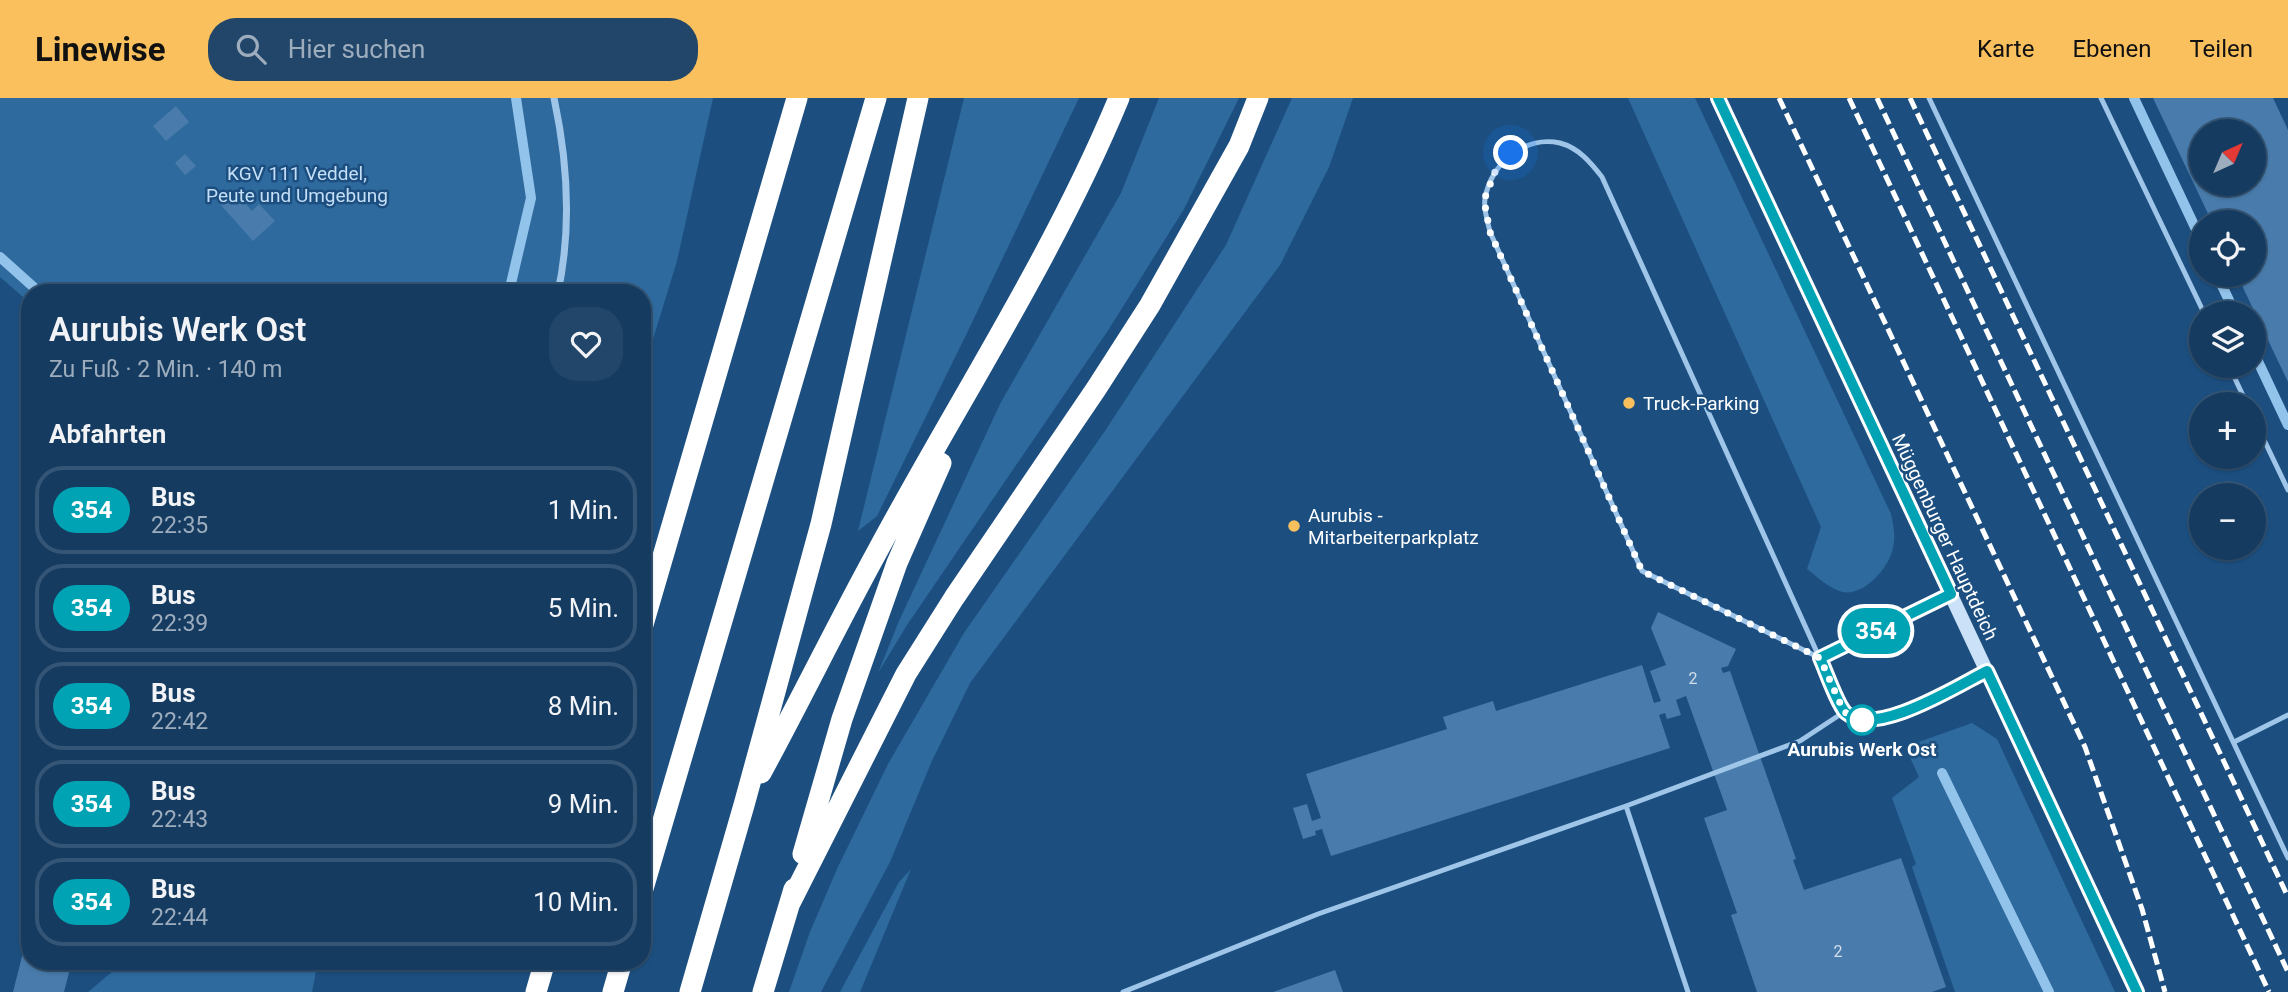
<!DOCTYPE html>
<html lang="de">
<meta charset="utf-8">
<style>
body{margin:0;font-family:Roboto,sans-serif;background:#224669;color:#f1f3f6;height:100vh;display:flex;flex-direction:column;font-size:26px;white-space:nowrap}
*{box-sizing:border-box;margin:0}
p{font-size:23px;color:#9dadbd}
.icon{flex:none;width:38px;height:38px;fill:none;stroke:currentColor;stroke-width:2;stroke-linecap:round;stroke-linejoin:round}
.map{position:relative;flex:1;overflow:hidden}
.side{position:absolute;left:21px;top:186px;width:630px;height:686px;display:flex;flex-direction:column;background:#153b60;border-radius:28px;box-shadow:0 2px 5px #0004,0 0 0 2px #345575}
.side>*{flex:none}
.badge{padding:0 14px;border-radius:23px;font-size:24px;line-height:46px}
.needle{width:46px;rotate:44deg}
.buttons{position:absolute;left:2189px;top:21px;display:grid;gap:14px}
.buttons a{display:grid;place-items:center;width:77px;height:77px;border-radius:50%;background:#153b60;box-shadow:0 2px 5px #0004,0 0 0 2px #345575;font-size:35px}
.you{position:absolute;width:35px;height:35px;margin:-18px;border:5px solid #fff;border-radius:50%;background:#1a73e8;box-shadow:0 0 0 10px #1a73e833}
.map>.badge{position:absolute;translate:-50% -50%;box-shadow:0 0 0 4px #fff}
h2{padding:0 28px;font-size:26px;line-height:63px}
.round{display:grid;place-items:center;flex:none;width:74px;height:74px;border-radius:28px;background:#224669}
.overview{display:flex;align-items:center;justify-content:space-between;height:119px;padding:0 28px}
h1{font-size:33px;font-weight:600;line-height:52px}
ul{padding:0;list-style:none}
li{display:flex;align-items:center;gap:21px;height:88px;margin:0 14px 10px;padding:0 14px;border:4px solid #345575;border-radius:28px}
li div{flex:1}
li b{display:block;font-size:26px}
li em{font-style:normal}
li .badge{min-width:77px;font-weight:700;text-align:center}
header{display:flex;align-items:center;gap:42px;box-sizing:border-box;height:98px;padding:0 35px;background:#fac05d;color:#111}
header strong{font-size:33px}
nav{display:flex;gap:38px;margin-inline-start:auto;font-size:24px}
.search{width:490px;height:63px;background:#224669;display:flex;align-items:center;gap:18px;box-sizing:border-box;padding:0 24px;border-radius:28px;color:#9dadbd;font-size:26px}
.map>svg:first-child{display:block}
.green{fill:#2f6a9e}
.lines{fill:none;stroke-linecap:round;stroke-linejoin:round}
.stream{stroke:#92c3eb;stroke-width:10}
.building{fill:#497cac;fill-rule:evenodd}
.lane{stroke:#9fc6e9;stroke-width:5}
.street{stroke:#9fc6e9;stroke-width:7}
.secondary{stroke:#cbe1f7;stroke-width:14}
.highway{stroke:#fff;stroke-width:21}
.rail{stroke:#fff;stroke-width:5;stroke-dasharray:12 5;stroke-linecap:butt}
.line-casing{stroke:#fff;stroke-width:16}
.line{stroke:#00a3b4;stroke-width:10}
.walk{stroke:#fff;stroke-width:7;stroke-dasharray:0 12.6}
.poi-dot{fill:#fac05d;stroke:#1c4f80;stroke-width:2.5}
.stop-dot{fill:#fff;stroke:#00a3b4;stroke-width:3.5}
.labels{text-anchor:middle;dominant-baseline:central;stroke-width:5;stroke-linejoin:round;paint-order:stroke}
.number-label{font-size:16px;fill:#d2deea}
.park-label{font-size:19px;fill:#c4dff7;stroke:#1c4f80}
.poi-label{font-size:19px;fill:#fff;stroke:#1c4f80;text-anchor:start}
.street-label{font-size:19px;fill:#fff;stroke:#1c4f80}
.stop-label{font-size:19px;font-weight:bold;fill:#fff;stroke:#1c4f80}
</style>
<header>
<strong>Linewise</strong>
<div class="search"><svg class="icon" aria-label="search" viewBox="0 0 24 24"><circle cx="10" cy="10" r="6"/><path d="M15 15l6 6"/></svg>Hier suchen</div>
<nav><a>Karte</a><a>Ebenen</a><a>Teilen</a></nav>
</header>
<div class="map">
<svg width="2288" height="894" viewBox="0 0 2288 894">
<rect width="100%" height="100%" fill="#1c4f80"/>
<path class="green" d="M 0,0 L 713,0 L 677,163 L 642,277 L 642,194 L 30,194 L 30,205 L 0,179 Z
M 964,0 L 1079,0 L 966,237 L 877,418 L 858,433 Z
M 1159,0 L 1239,0 L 1184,111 L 1109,231 L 907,527 L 878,575 L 899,523 L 1001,304 L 1121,95 Z
M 1292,0 L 1353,0 L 1329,69 L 1280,167 L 970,585 L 931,665 L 890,764 L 821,894 L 789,894 L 810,834 L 837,771 L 888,666 L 964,535 L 1107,330 L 1226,147 Z
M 1628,0 L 1695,0 L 1891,416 C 1894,429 1896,441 1892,454 C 1886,473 1861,501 1839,493 C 1827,488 1817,479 1807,471 L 1821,429 Z
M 1972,625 L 1997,641 L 2115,894 L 1955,894 L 1912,769 L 1916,766 L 1892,700 L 1919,679 L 1908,655 L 1913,646 Z
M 911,771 L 860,894 L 840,894 L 899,784 Z
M 125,863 L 318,863 L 312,894 L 88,894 Z"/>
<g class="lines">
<path class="stream" d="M 2134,0 L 2202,144
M 0,159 L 39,194
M 2217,177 L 2235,215
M 509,194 L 531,100 L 516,0
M 2254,255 L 2288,327
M 1942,675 L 2049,894"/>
</g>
<path class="building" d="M 2153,0 L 2273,0 L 2288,32 L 2288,284 L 2237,177 L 2254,177 L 2254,124 L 2212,124 ZM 2202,33 L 2254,33 L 2254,86 L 2202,86 Z
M 176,8 L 189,24 L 166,43 L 153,28 Z
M 185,56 L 196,68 L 185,77 L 175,65 Z
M 234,93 L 252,113 L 259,106 L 275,123 L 253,143 L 220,106 Z
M 1658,514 L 1736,551 L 1728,568 L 1721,570 L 1723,575 L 1730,573 L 1796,761 L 1793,762 L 1804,792 L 1901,760 L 1946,889 L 1932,894 L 1757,894 L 1731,817 L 1737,815 L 1704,720 L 1727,712 L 1686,598 L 1676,602 L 1681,617 L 1667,621 L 1665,615 L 1659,617 L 1670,650 L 1331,758 L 1322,731 L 1315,733 L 1316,737 L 1303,741 L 1293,710 L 1307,706 L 1312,723 L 1321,720 L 1306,676 L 1447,631 L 1443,619 L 1493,603 L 1496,613 L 1642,567 L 1654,605 L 1661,603 L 1650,573 L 1666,567 L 1651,530 Z
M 27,839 L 30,839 L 30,863 L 72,863 L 64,894 L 13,894 Z
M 1335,872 L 1343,894 L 1273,894 Z"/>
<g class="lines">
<path class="lane" d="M 1929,0 L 2288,760
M 2101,0 L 2204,215
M 2229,268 L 2247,306
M 2254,321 L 2288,392
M 1820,560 L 1642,473 L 1490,134 C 1488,124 1483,111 1485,101 C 1490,66 1525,37 1560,45 C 1579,50 1591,65 1602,79 L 1844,614 L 1858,622 L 1879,621 L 1904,614 L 1986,573
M 1820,560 L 1950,497
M 2234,644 L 2288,617
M 1626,708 L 1688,894
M 1123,894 L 1318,816 L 1626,708 L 1800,643 L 1844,614"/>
<path class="street" d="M 554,0 C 568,65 572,129 558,194"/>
<path class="secondary" d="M 1718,0 L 2137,894"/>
<path class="highway" d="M 642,530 L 797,0
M 761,675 C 801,601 837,527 877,454 C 958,303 1053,159 1119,0
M 803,756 L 842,621 L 897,465 L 941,365
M 642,794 L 876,0
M 790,805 L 906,576 L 954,500 L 1096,291 L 1150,207 L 1239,48 L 1258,0
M 536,894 L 545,863
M 613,894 L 622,863
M 690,894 L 744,707 L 821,426 L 918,0
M 763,894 L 794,791"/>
<path class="rail" d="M 1779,0 L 2085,649 L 2142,811 L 2165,894
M 1849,0 L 2269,894
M 1877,0 L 2288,874
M 1910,0 L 2288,799"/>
</g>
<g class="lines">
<g class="line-casing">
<path id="line" d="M 1718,0 L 1951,496 L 1820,560 C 1825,571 1838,608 1846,615 C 1875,640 1957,588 1987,573 L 2137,894"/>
</g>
<use href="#line" class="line"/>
<path class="walk" d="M 1511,55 L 1495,74 L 1484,102 L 1490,134 L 1642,473 L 1820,560 L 1844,614 L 1862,622"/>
</g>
<g class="poi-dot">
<circle cx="1629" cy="305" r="7"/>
<circle cx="1294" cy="428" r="7"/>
</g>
<circle class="stop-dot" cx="1862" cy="622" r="14"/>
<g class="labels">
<g class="number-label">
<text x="1693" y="580">2</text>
<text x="1838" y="853">2</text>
</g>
<g class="park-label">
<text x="297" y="75">KGV 111 Veddel,<tspan x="297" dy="22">Peute und Umgebung</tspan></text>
</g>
<g class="poi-label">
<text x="1643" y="305">Truck-Parking</text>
<text x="1308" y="417">Aurubis -<tspan x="1308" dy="22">Mitarbeiterparkplatz</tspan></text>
</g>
<g class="street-label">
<text transform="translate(1945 439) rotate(65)">Müggenburger Hauptdeich</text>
</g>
<g class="stop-label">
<text x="1862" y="651">Aurubis Werk Ost</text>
</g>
</g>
</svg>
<div class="buttons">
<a><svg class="needle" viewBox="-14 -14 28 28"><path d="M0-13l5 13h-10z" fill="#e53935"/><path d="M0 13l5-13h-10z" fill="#9dadbd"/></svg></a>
<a><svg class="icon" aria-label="locate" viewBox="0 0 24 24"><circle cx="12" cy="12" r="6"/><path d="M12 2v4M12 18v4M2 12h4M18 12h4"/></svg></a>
<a><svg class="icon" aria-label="layers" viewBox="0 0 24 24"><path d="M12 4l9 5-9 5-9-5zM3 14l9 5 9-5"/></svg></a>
<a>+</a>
<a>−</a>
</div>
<div class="you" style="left:1511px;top:55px"></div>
<b class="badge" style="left:1876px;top:533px;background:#00a3b4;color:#fff">354</b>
<section class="side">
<div class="overview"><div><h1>Aurubis Werk Ost</h1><p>Zu Fuß · 2 Min. · 140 m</p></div><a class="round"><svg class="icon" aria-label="heart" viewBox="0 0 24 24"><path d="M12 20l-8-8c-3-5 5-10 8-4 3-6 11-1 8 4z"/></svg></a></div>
<h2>Abfahrten</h2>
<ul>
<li><span class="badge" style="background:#00a3b4;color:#fff">354</span><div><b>Bus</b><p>22:35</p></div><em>1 Min.</em></li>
<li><span class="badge" style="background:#00a3b4;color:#fff">354</span><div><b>Bus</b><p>22:39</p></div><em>5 Min.</em></li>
<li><span class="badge" style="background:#00a3b4;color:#fff">354</span><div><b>Bus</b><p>22:42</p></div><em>8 Min.</em></li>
<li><span class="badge" style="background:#00a3b4;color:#fff">354</span><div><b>Bus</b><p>22:43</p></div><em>9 Min.</em></li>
<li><span class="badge" style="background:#00a3b4;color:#fff">354</span><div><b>Bus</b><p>22:44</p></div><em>10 Min.</em></li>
</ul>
</section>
</div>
